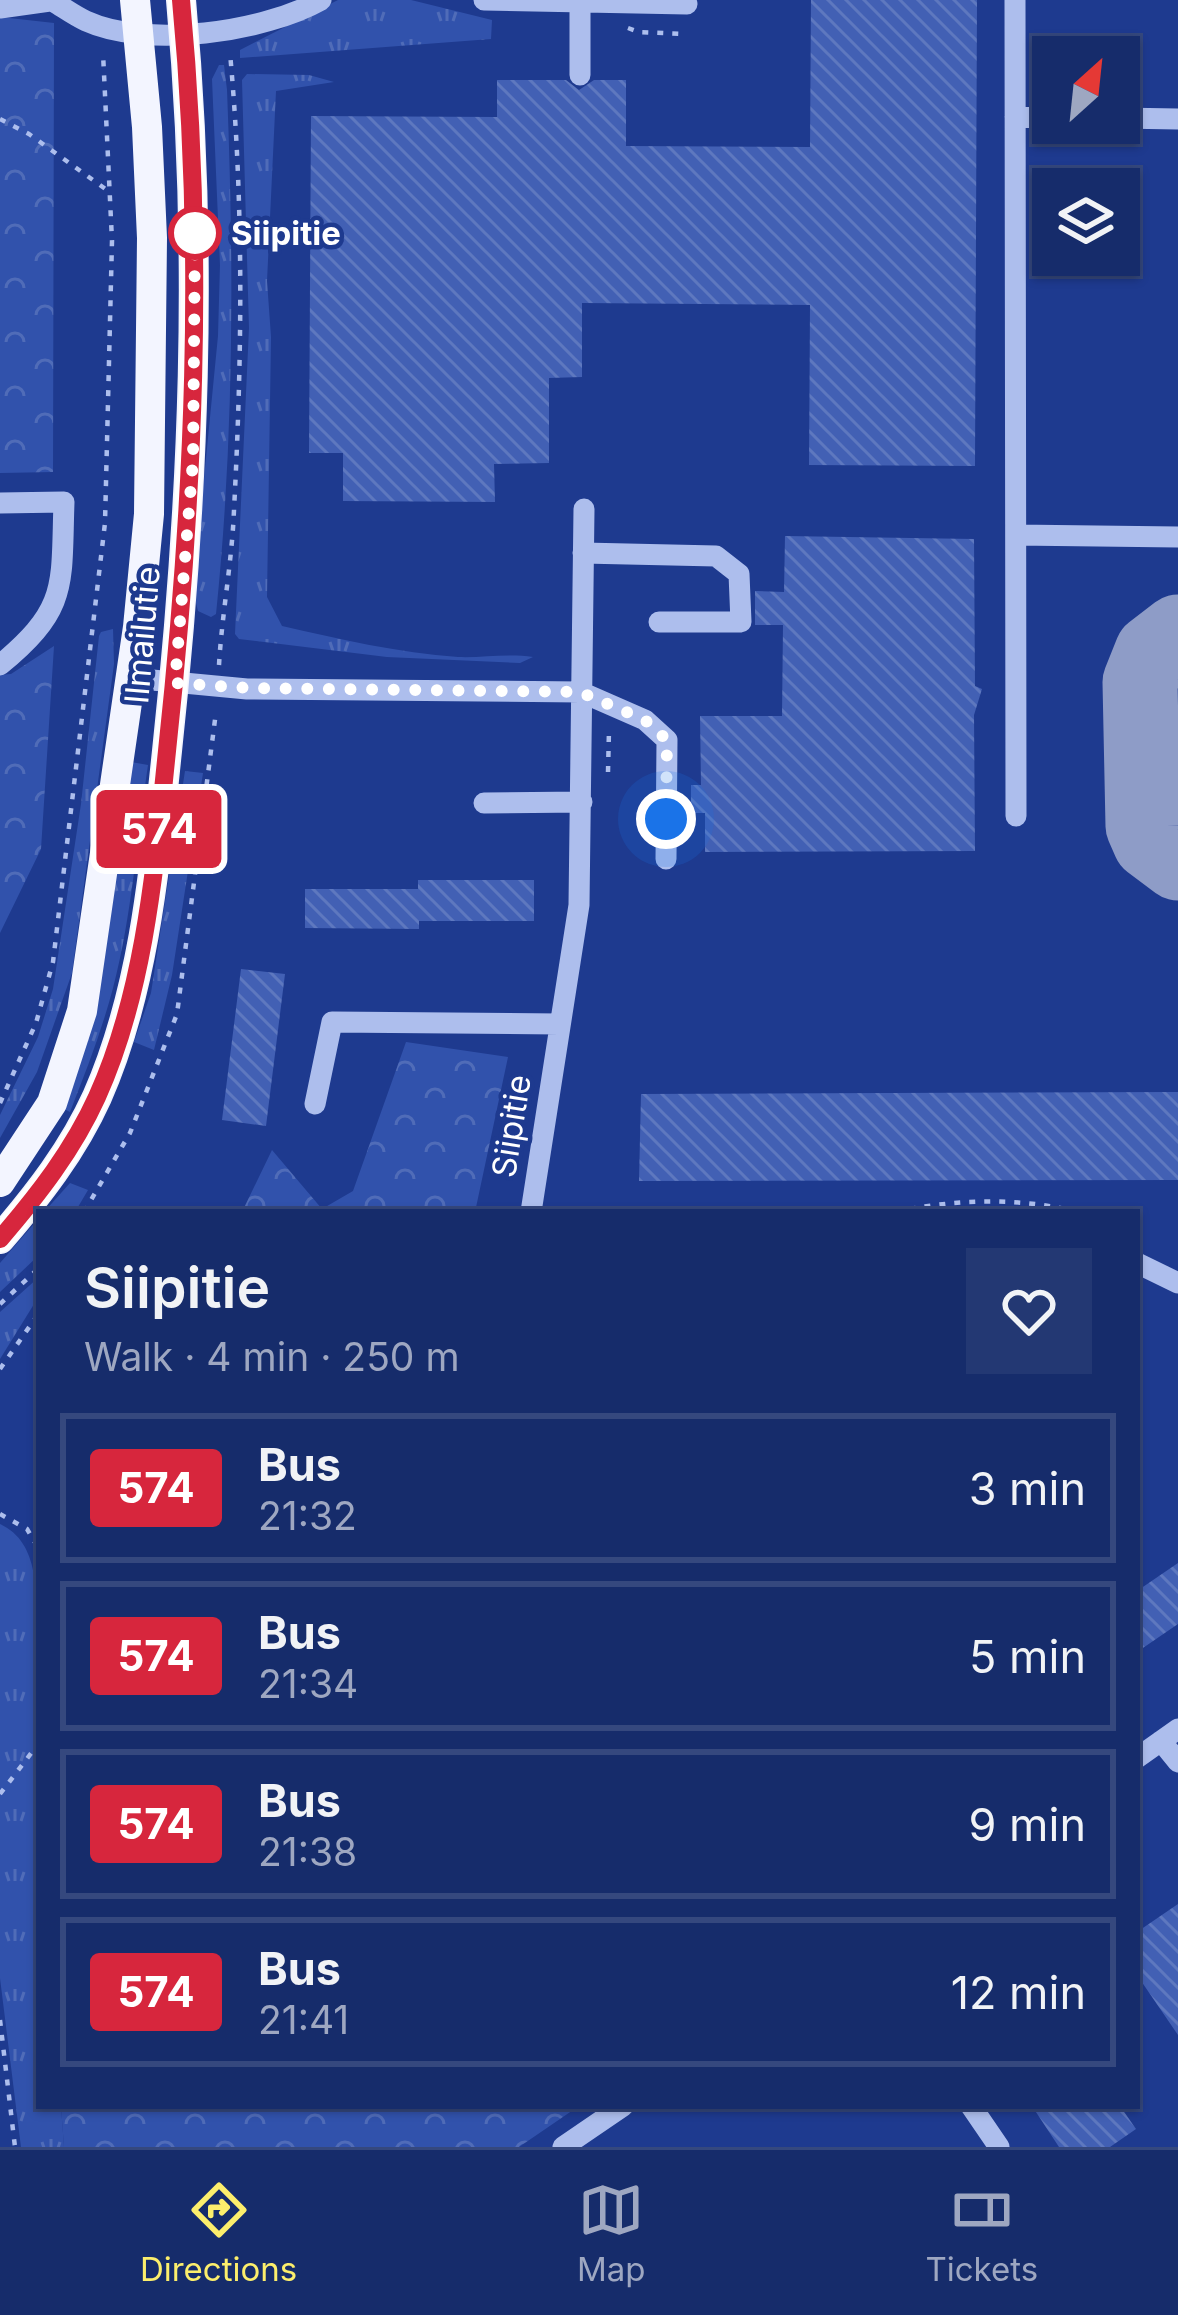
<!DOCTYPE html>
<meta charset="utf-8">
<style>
body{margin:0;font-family:Inter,sans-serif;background:#233873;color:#f1f3f6;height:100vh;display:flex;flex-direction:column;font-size:45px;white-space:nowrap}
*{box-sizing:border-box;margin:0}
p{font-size:39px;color:#9ea7c1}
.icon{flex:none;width:66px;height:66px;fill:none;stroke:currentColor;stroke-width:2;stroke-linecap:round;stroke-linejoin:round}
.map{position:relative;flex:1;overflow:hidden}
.side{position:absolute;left:36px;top:1209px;width:1104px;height:900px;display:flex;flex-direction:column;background:#162c6b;border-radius:0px;box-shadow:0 3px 9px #0004,0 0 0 3px #35487e}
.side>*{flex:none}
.badge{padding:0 24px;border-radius:9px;font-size:42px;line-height:78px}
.needle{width:78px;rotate:27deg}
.controls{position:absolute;left:1032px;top:36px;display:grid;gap:24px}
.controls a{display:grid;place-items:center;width:108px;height:108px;border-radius:0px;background:#162c6b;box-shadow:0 3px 9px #0004,0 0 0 3px #35487e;font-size:60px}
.you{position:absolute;width:60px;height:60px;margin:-30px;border:9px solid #fff;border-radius:50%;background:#1a73e8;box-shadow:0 0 0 18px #1a73e833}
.map>.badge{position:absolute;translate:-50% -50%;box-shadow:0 0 0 6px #fff}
.round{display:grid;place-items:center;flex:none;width:126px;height:126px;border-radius:0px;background:#233873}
.overview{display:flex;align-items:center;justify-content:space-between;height:204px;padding:0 48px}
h1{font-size:57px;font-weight:600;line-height:90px}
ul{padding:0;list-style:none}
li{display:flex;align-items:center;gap:36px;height:150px;margin:0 24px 18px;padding:0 24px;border:6px solid #35487e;border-radius:0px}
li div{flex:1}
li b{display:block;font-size:45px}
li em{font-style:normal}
li .badge{min-width:132px;font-weight:700;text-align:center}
.tab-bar{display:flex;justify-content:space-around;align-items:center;height:168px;border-top:3px solid #35487e;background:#162c6b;font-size:33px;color:#9ea7c1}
.tab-bar a{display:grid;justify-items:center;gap:6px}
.tab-bar .selected{color:#fcee6c}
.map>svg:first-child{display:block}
.grass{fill:url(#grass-tufts)}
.forest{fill:url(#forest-crowns)}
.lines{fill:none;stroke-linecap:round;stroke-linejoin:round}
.taxiway{stroke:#8e9cc7;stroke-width:75}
.building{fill:url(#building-back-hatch)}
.path{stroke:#adbeed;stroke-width:4.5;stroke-dasharray:6 9;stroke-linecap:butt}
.minor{stroke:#adbeed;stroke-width:21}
.major{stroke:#f3f5ff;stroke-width:30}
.line-casing{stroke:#fff;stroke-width:27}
.line{stroke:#d7263d;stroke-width:18}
.walk{stroke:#fff;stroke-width:12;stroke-dasharray:0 21.6}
.stop-dot{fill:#fff;stroke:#d7263d;stroke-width:6}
.labels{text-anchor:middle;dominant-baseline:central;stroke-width:9;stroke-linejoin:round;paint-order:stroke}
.stop-label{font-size:33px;font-weight:bold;fill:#fff;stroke:#1e3a8f;text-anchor:start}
.street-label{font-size:33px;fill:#fff;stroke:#1e3a8f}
</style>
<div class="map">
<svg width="1178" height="2147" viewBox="0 0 1178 2147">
<defs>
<pattern id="grass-tufts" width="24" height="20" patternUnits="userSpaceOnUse" patternTransform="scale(3)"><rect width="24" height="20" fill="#3152ac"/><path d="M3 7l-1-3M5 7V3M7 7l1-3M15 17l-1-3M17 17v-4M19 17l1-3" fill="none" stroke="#506cb8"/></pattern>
<pattern id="forest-crowns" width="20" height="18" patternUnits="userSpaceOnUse" patternTransform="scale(3)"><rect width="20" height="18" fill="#3152ac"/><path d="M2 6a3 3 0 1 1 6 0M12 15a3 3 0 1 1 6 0" fill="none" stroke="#506cb8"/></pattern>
<pattern id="building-back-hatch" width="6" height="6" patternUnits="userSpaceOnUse" patternTransform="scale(3)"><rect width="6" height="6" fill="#4260b4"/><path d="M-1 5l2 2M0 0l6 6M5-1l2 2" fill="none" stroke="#5e78bf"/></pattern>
</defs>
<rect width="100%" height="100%" fill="#1e3a8f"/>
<path class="grass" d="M 338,0 L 411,0 L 492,20 L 491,39 L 240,58 L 240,50 Z
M 219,65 L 224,65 L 227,90 C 234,266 234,439 216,614 L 211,617 L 198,611 L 193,591 L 218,336 L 220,265 L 212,79 Z
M 247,74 L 309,75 L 334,82 L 276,91 L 267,281 L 271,337 L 267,597 L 282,626 C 340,639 398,653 458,657 C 483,658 507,653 533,657 L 520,663 L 387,657 L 239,639 L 235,634 L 249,328 L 242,80 Z
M 113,629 L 114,664 L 72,973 L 37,1072 L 0,1138 L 0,1115 L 38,1037 L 53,989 L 81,804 L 99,636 L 101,632 Z
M 131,762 L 148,765 C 137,838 132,916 113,988 C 102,1030 86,1071 70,1112 L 62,1108 Z
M 185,771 L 203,773 L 172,975 L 154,1050 L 134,1042 L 151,993 Z
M 70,1183 L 88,1190 L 75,1212 L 44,1212 Z
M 39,1218 L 39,1255 L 0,1292 L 0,1263 Z
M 39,1277 L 39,1296 L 0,1359 L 0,1312 Z
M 0,1524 C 41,1543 35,1595 39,1634 L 39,2106 L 61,2106 L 64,2147 L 21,2147 L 0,1978 Z"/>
<path class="forest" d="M 0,17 L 54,23 L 53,472 L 0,473 Z
M 54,646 L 41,849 L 0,933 L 0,675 L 11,674 Z
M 406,1042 L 508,1057 L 475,1212 L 242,1212 L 272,1150 L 322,1209 L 353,1191 Z
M 61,2106 L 579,2106 L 519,2147 L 64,2147 Z"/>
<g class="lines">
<path class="taxiway" d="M 1178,632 L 1152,652 L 1140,682 L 1143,826 L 1150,842 L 1178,863"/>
</g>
<path class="building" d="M 811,0 L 977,0 L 975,466 L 809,465 L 810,305 L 582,303 L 582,377 L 549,378 L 549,463 L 494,464 L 495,502 L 343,501 L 343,453 L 309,453 L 311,116 L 497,117 L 497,80 L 566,80 L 579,90 L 594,80 L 626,80 L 626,146 L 810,147 Z
M 785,536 L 974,539 L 975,686 L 982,689 L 974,715 L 975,851 L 705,852 L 705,813 L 691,813 L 691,785 L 701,785 L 700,716 L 782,716 L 783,625 L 755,625 L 755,591 L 784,592 Z
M 418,880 L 534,880 L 534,921 L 419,921 L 419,929 L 305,928 L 305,889 L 418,889 Z
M 241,969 L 285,974 L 266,1126 L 222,1120 Z
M 1178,1092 L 1178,1180 L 639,1181 L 641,1094 Z
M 1178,1563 L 1178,1624 L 1137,1652 L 1137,1591 Z
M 1178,1904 L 1178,2035 L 1137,1975 L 1137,1932 Z
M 1032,2106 L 1120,2106 L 1136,2129 L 1110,2147 L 1059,2147 Z"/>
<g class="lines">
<path class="path" d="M 628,28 L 639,32 L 685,34
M 0,119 L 29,134 L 111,193
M 219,665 C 222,613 232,562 234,510 C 242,357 244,206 230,53
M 608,772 L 609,730
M 0,1103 L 36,1023 L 53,962 L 105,523 L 112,241 L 103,53
M 84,1212 L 130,1133 L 177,1014 L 216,712
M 895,1212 C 955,1199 1019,1197 1078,1212
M 0,1304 L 39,1268
M 0,1369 L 39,1313
M 0,1514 L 27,1529 L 39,1549
M 0,1794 L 39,1743
M 0,2020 L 15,2147"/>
<path class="minor" d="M 484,0 L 687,4
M 1015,0 L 1016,816
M 54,2 C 64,8 75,16 86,21 C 147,49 264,32 321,0
M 0,8 L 57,0
M 580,75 L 580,2
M 1015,117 L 1053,118
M 1119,118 L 1178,119
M 0,503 L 64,502 C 61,586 69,608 0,665
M 1016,535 L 1178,537
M 583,553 L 716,556 L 739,574 L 741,622 L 659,622
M 131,678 L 247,689 L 581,692 L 645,720 L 667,740 L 666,859
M 484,803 L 582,802
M 315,1104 L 332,1022 L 560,1024
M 531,1212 L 579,905 L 584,509
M 1137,1263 L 1178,1283
M 1161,1741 L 1178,1762
M 1137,1758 L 1178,1729
M 971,2106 L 999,2147
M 563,2147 L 623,2106"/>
<path class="major" d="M 0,1182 L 52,1103 L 82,1011 L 138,627 L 149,514 L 152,238 L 147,127 L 135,0
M 0,1239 C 38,1195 73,1150 97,1097 C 144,991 155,866 167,751 C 194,500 204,252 181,0"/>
</g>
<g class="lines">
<g class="line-casing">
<path id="line" d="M 0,1239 C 38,1195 73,1150 97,1097 C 145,991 155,866 167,751 C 194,501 205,251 181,0"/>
</g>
<use href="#line" class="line"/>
<path class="walk" d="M 195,233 L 193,460 L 175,683 L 248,688 L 580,692 L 645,720 L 667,740 L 666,819"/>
</g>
<circle class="stop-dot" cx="195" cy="233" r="24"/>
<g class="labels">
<g class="stop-label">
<text x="231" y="233">Siipitie</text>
</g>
<g class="street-label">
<text transform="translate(142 635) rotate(-85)">Ilmailutie</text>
<text transform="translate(511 1126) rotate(-81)">Siipitie</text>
</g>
</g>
</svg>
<div class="controls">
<a><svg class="needle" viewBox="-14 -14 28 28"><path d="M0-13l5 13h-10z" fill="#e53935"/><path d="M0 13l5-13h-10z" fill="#9ea7c1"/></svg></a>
<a><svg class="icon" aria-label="layers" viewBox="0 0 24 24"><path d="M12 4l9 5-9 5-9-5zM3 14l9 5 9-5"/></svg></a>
</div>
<div class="you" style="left:666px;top:819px"></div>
<b class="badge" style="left:159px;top:829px;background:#d7263d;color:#fff">574</b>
<section class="side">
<div class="overview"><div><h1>Siipitie</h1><p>Walk · 4 min · 250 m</p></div><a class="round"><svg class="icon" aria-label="heart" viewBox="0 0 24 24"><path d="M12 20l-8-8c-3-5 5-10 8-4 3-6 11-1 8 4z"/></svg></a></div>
<ul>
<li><span class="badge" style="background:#d7263d;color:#fff">574</span><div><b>Bus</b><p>21:32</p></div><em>3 min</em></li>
<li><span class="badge" style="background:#d7263d;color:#fff">574</span><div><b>Bus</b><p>21:34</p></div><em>5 min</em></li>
<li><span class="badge" style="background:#d7263d;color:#fff">574</span><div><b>Bus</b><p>21:38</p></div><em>9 min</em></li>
<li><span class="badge" style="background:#d7263d;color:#fff">574</span><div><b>Bus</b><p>21:41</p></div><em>12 min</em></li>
</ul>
</section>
</div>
<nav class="tab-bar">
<a class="selected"><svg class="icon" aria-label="directions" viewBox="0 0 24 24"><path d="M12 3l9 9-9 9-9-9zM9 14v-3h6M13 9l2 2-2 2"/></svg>Directions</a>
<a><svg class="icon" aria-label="map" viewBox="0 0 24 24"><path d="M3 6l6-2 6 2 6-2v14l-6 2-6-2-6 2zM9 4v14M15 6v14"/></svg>Map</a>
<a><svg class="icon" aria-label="tickets" viewBox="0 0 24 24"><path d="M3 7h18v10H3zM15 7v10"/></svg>Tickets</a>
</nav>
